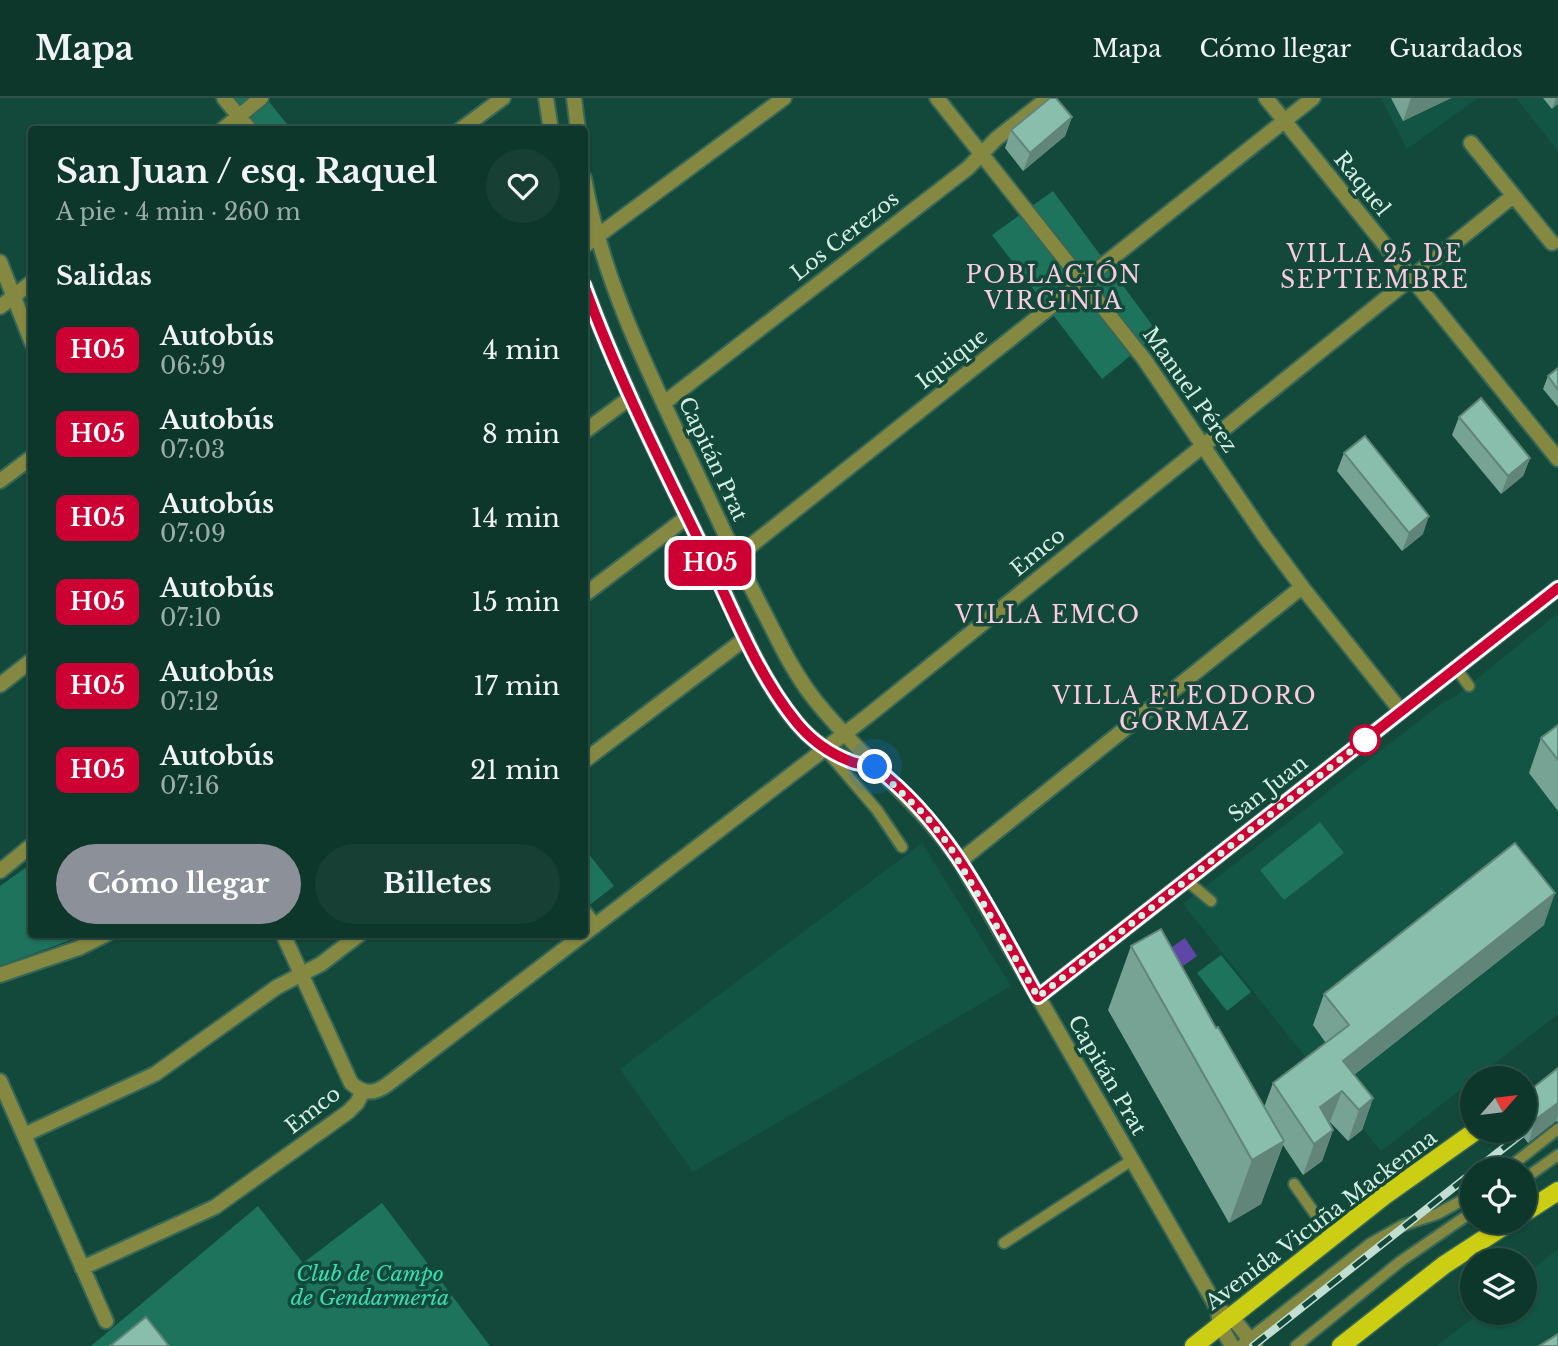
<!DOCTYPE html>
<html lang="es">
<meta charset="utf-8">
<style>
body{margin:0;font-family:"Libre Baskerville",serif;background:#173f34;color:#f1f3f6;height:100vh;display:flex;flex-direction:column;font-size:26px;white-space:nowrap}
*{box-sizing:border-box;margin:0}
p{font-size:23px;color:#9baca9}
.icon{flex:none;width:38px;height:38px;fill:none;stroke:currentColor;stroke-width:2;stroke-linecap:round;stroke-linejoin:round}
.map{position:relative;flex:1;overflow:hidden}
.sheet{position:absolute;left:28px;top:28px;width:560px;height:812px;display:flex;flex-direction:column;background:#0e372c;border-radius:7px;box-shadow:0 2px 5px #0004,0 0 0 2px #2e5148}
.sheet>*{flex:none}
.badge{padding:0 14px;border-radius:10px;font-size:24px;line-height:46px}
.needle{width:46px;rotate:62deg}
.controls{position:absolute;left:1460px;top:968px;display:grid;gap:14px}
.controls a{display:grid;place-items:center;width:77px;height:77px;border-radius:50%;background:#0e372c;box-shadow:0 2px 5px #0004,0 0 0 2px #2e5148;font-size:35px}
.you{position:absolute;width:35px;height:35px;margin:-18px;border:5px solid #fff;border-radius:50%;background:#1a73e8;box-shadow:0 0 0 10px #1a73e833}
.map>.badge{position:absolute;translate:-50% -50%;box-shadow:0 0 0 4px #fff}
h2{padding:0 28px;font-size:26px;line-height:63px}
.round{display:grid;place-items:center;flex:none;width:74px;height:74px;border-radius:37px;background:#173f34}
.overview{display:flex;align-items:center;justify-content:space-between;height:119px;padding:0 28px}
h1{font-size:33px;font-weight:700;line-height:52px}
.primary-button{display:flex;gap:14px;margin-top:auto;padding:14px 28px}
.primary-button a{flex:1;height:80px;border-radius:42px;background:#8c9099;color:#fff;font-size:28px;font-weight:700;line-height:80px;text-align:center}
.primary-button a+a{background:#173f34;color:#f1f3f6}
ul{padding:0;list-style:none}
li{display:flex;align-items:center;gap:21px;height:84px;padding:0 28px}
li div{flex:1}
li b{display:block;font-size:26px}
li em{font-style:normal}
li .badge{min-width:77px;font-weight:700;text-align:center}
header{display:flex;align-items:center;gap:42px;box-sizing:border-box;height:98px;padding:0 35px;background:#0e372c;border-bottom:2px solid #2e5148}
header strong{font-size:33px}
nav{display:flex;gap:38px;margin-inline-start:auto;font-size:24px}
.map>svg:first-child{display:block}
.built{fill:#125544}
.green{fill:#1d735c}
.water{fill:#5f47a8}
.lines{fill:none;stroke-linecap:round;stroke-linejoin:round}
.service-casing{stroke:#366759;stroke-width:14}
.minor-casing{stroke:#366759;stroke-width:18}
.tertiary-casing{stroke:#366759;stroke-width:18}
.primary-casing{stroke:#366759;stroke-width:21}
.service{stroke:#858840;stroke-width:10}
.minor{stroke:#858840;stroke-width:14}
.tertiary{stroke:#858840;stroke-width:14}
.primary{stroke:#cbce12;stroke-width:18}
.rail-casing{stroke:#c1ded3;stroke-width:8}
.rail{stroke:#13493a;stroke-width:5;stroke-dasharray:16;stroke-linecap:butt}
.wall{fill:#77a394}
.shaded-wall{fill:#618578}
.building{fill:#8abeac;stroke:#618578;stroke-width:2}
.line-casing{stroke:#fff;stroke-width:16}
.line{stroke:#c03;stroke-width:10}
.walk{stroke:#d5efe5;stroke-width:7;stroke-dasharray:0 12.6}
.stop-dot{fill:#fff;stroke:#c03;stroke-width:3.5}
.labels{text-anchor:middle;dominant-baseline:central;stroke-width:7;stroke-linejoin:round;paint-order:stroke}
.street-label{font-size:21px;fill:#d5efe5;stroke:#13493a}
.park-label{font-size:21px;font-style:italic;fill:#3bddb4;stroke:#13493a}
.neighbourhood-label{font-size:23px;letter-spacing:2px;fill:#facade;stroke:#13493a}
</style>
<header>
<strong>Mapa</strong>
<nav><a>Mapa</a><a>Cómo llegar</a><a>Guardados</a></nav>
</header>
<div class="map">
<svg width="1558" height="1248" viewBox="0 0 1558 1248">
<rect width="100%" height="100%" fill="#13493a"/>
<path class="built" d="M 1381,0 L 1478,0 L 1407,51 Z
M 1516,0 L 1558,0 L 1558,53 Z
M 1558,515 L 1558,916 L 1476,980 L 1472,980 L 1472,983 L 1381,1053 L 1183,806 L 1441,606 L 1457,597 Z
M 922,745 L 1011,888 L 693,1074 L 620,971 Z
M 1558,1151 L 1558,1248 L 1437,1248 L 1479,1215 L 1524,1214 L 1524,1178 Z"/>
<path class="green" d="M 233,0 L 266,0 L 291,31 L 259,31 Z
M 1053,93 L 1158,235 L 1102,281 L 992,137 Z
M 1320,724 L 1344,755 L 1284,802 L 1260,772 Z
M 584,750 L 614,788 L 587,809 L 584,806 Z
M 31,766 L 32,836 L 84,837 L 0,868 L 0,788 Z
M 1221,857 L 1251,894 L 1227,913 L 1197,875 Z
M 382,1105 L 490,1248 L 91,1248 L 258,1108 L 303,1165 Z"/>
<path class="water" d="M 1185,840 L 1197,858 L 1152,890 L 1139,872 Z"/>
<g class="lines">
<g class="service-casing">
<path id="service" d="M 1456,570 L 1469,588
M 828,655 L 877,712 L 902,749
M 1186,782 L 1211,803
M 1507,1071 L 1558,1031
M 1524,1081 L 1558,1057
M 1294,1086 L 1332,1140
M 1004,1145 L 1132,1062
M 1240,1248 L 1371,1145 L 1401,1128 L 1437,1116 L 1472,1097
M 1296,1248 L 1401,1163 L 1472,1114"/>
</g>
<g class="minor-casing">
<path id="minor" d="M 224,0 L 250,32
M 937,0 L 1144,261 L 1265,439 L 1302,489 L 1401,613
M 1266,0 L 1558,361
M 222,32 L 261,0
M 460,32 L 503,0
M 1471,45 L 1552,145
M 584,148 L 784,0
M 0,164 L 32,245
M 0,209 L 32,184
M 664,305 L 968,70 L 996,41 L 1048,0
M 584,334 L 631,299
M 0,383 L 32,359
M 715,476 L 1313,0
M 584,497 L 687,419
M 0,587 L 32,562
M 584,663 L 746,540
M 960,763 L 1302,489
M 0,773 L 32,747
M 584,814 L 595,828
M 283,836 L 351,985 C 364,997 375,996 388,986 L 584,836
M 584,836 L 869,617 L 1513,98
M 0,877 L 79,850 L 107,836
M 0,983 L 106,1223
M 24,1037 L 155,976 L 277,889 L 321,866 L 360,836
M 82,1170 L 215,1109 L 348,1014 L 357,1005 L 363,993"/>
</g>
<g class="tertiary-casing">
<path id="tertiary" d="M 546,0 L 551,32
M 574,0 L 578,32
M 584,80 C 605,197 664,304 713,410 C 730,447 748,484 767,520 C 781,548 795,577 815,602 C 860,659 919,703 960,763 L 1211,1199 L 1218,1212 L 1220,1227 L 1232,1248
M 584,187 C 621,286 669,382 716,477 C 740,527 764,589 801,630 C 821,652 846,663 875,669
M 1038,899 L 1558,490
M 1223,1214 L 1232,1219 L 1255,1248"/>
</g>
<g class="primary-casing">
<path id="primary" d="M 1524,1115 L 1558,1093
M 1194,1248 L 1384,1098 L 1477,1032
M 1341,1248 L 1444,1167 L 1510,1124"/>
</g>
<use href="#service" class="service"/>
<use href="#minor" class="minor"/>
<use href="#tertiary" class="tertiary"/>
<use href="#primary" class="primary"/>
<g class="rail-casing">
<path id="rail" d="M 1477,1071 L 1558,1007
M 1253,1248 L 1472,1075"/>
</g>
<use href="#rail" class="rail"/>
</g>
<path class="wall" d="M 1391,0 L 1451,0 L 1403,23 Z
M 1543,0 L 1558,0 L 1552,11 Z
M 1072,19 L 1065,38 L 1023,73 L 1005,50 L 1011,32 Z
M 1558,270 L 1558,309 L 1543,291 L 1548,278 Z
M 1459,319 L 1530,360 L 1523,378 L 1501,396 L 1452,337 Z
M 1344,355 L 1423,436 L 1402,453 L 1337,373 Z
M 1558,627 L 1558,713 L 1529,675 L 1541,640 Z
M 1544,827 L 1354,977 L 1373,1000 L 1362,1032 L 1348,1043 L 1330,1024 L 1329,1025 L 1333,1032 L 1322,1063 L 1303,1077 L 1283,1047 L 1261,1106 L 1229,1125 L 1108,912 L 1131,848 L 1216,930 L 1264,1009 L 1273,985 L 1326,945 L 1313,927 L 1324,896 Z
M 1558,970 L 1558,1024 L 1556,1023 L 1528,1045 L 1518,1032 L 1524,1032 L 1524,1006 Z"/>
<path class="shaded-wall" d="M 1411,0 L 1451,0 L 1403,23 Z
M 1556,0 L 1558,0 L 1558,6 L 1552,11 Z
M 1072,19 L 1065,38 L 1023,73 L 1030,55 Z
M 1530,360 L 1523,378 L 1501,396 L 1508,378 Z
M 1429,418 L 1423,436 L 1402,453 L 1409,435 Z
M 1555,795 L 1544,827 L 1332,994 L 1343,963 Z
M 1342,993 L 1330,1024 L 1309,1040 L 1320,1009 Z
M 1373,1000 L 1362,1032 L 1348,1043 L 1359,1012 Z
M 1558,1005 L 1558,1018 L 1556,1023 L 1528,1045 L 1536,1021 Z
M 1333,1032 L 1322,1063 L 1303,1077 L 1314,1046 Z
M 1284,1043 L 1261,1106 L 1229,1125 L 1252,1062 Z"/>
<path class="building" d="M 1050,0 L 1056,0 L 1072,19 L 1030,55 L 1011,32 Z
M 1558,270 L 1558,292 L 1548,278 Z
M 1481,300 L 1530,360 L 1508,378 L 1459,319 Z
M 1365,338 L 1429,418 L 1409,435 L 1344,355 Z
M 1558,627 L 1558,662 L 1541,640 Z
M 1515,745 L 1555,795 L 1343,963 L 1373,1000 L 1359,1012 L 1342,993 L 1320,1009 L 1333,1032 L 1314,1046 L 1273,985 L 1349,927 L 1324,896 Z
M 1161,831 L 1216,930 L 1218,929 L 1284,1043 L 1252,1062 L 1131,848 Z
M 1558,970 L 1558,1005 L 1536,1021 L 1524,1006 L 1524,997 Z
M 146,1219 L 169,1248 L 110,1248 Z
M 1558,1236 L 1558,1248 L 1539,1248 Z"/>
<g class="lines">
<g class="line-casing">
<path id="line" d="M 584,187 C 619,283 666,375 711,467 C 736,520 759,579 797,625 C 811,642 831,656 852,664 C 860,667 870,666 877,671 C 952,728 993,819 1038,899 L 1558,490"/>
</g>
<use href="#line" class="line"/>
<path class="walk" d="M 875,669 L 926,718 L 949,747 L 1038,899 L 1365,642"/>
</g>
<circle class="stop-dot" cx="1365" cy="642" r="14"/>
<g class="labels">
<g class="street-label">
<text transform="translate(1362 86) rotate(51)">Raquel</text>
<text transform="translate(845 138) rotate(-38)">Los Cerezos</text>
<text transform="translate(952 261) rotate(-38)">Iquique</text>
<text transform="translate(1190 292) rotate(55)">Manuel Pérez</text>
<text transform="translate(713 361) rotate(65)">Capitán Prat</text>
<text transform="translate(1038 454) rotate(-39)">Emco</text>
<text transform="translate(1268 691) rotate(-38)">San Juan</text>
<text transform="translate(1107 977) rotate(60)">Capitán Prat</text>
<text transform="translate(313 1012) rotate(-38)">Emco</text>
<text transform="translate(1321 1122) rotate(-37)">Avenida Vicuña Mackenna</text>
</g>
<g class="park-label">
<text x="370" y="1176">Club de Campo<tspan x="370" dy="24">de Gendarmería</tspan></text>
</g>
<g class="neighbourhood-label">
<text x="1375" y="156">VILLA 25 DE<tspan x="1375" dy="26">SEPTIEMBRE</tspan></text>
<text x="1054" y="177">POBLACIÓN<tspan x="1054" dy="26">VIRGINIA</tspan></text>
<text x="1048" y="517">VILLA EMCO</text>
<text x="1185" y="598">VILLA ELEODORO<tspan x="1185" dy="26">GORMAZ</tspan></text>
</g>
</g>
</svg>
<div class="controls">
<a><svg class="needle" viewBox="-14 -14 28 28"><path d="M0-13l5 13h-10z" fill="#e53935"/><path d="M0 13l5-13h-10z" fill="#9baca9"/></svg></a>
<a><svg class="icon" aria-label="locate" viewBox="0 0 24 24"><circle cx="12" cy="12" r="6"/><path d="M12 2v4M12 18v4M2 12h4M18 12h4"/></svg></a>
<a><svg class="icon" aria-label="layers" viewBox="0 0 24 24"><path d="M12 4l9 5-9 5-9-5zM3 14l9 5 9-5"/></svg></a>
</div>
<div class="you" style="left:875px;top:669px"></div>
<b class="badge" style="left:710px;top:465px;background:#c03;color:#fff">H05</b>
<section class="sheet">
<div class="overview"><div><h1>San Juan / esq. Raquel</h1><p>A pie · 4 min · 260 m</p></div><a class="round"><svg class="icon" aria-label="heart" viewBox="0 0 24 24"><path d="M12 20l-8-8c-3-5 5-10 8-4 3-6 11-1 8 4z"/></svg></a></div>
<h2>Salidas</h2>
<ul>
<li><span class="badge" style="background:#c03;color:#fff">H05</span><div><b>Autobús</b><p>06:59</p></div><em>4 min</em></li>
<li><span class="badge" style="background:#c03;color:#fff">H05</span><div><b>Autobús</b><p>07:03</p></div><em>8 min</em></li>
<li><span class="badge" style="background:#c03;color:#fff">H05</span><div><b>Autobús</b><p>07:09</p></div><em>14 min</em></li>
<li><span class="badge" style="background:#c03;color:#fff">H05</span><div><b>Autobús</b><p>07:10</p></div><em>15 min</em></li>
<li><span class="badge" style="background:#c03;color:#fff">H05</span><div><b>Autobús</b><p>07:12</p></div><em>17 min</em></li>
<li><span class="badge" style="background:#c03;color:#fff">H05</span><div><b>Autobús</b><p>07:16</p></div><em>21 min</em></li>
</ul>
<div class="primary-button"><a>Cómo llegar</a><a>Billetes</a></div>
</section>
</div>
